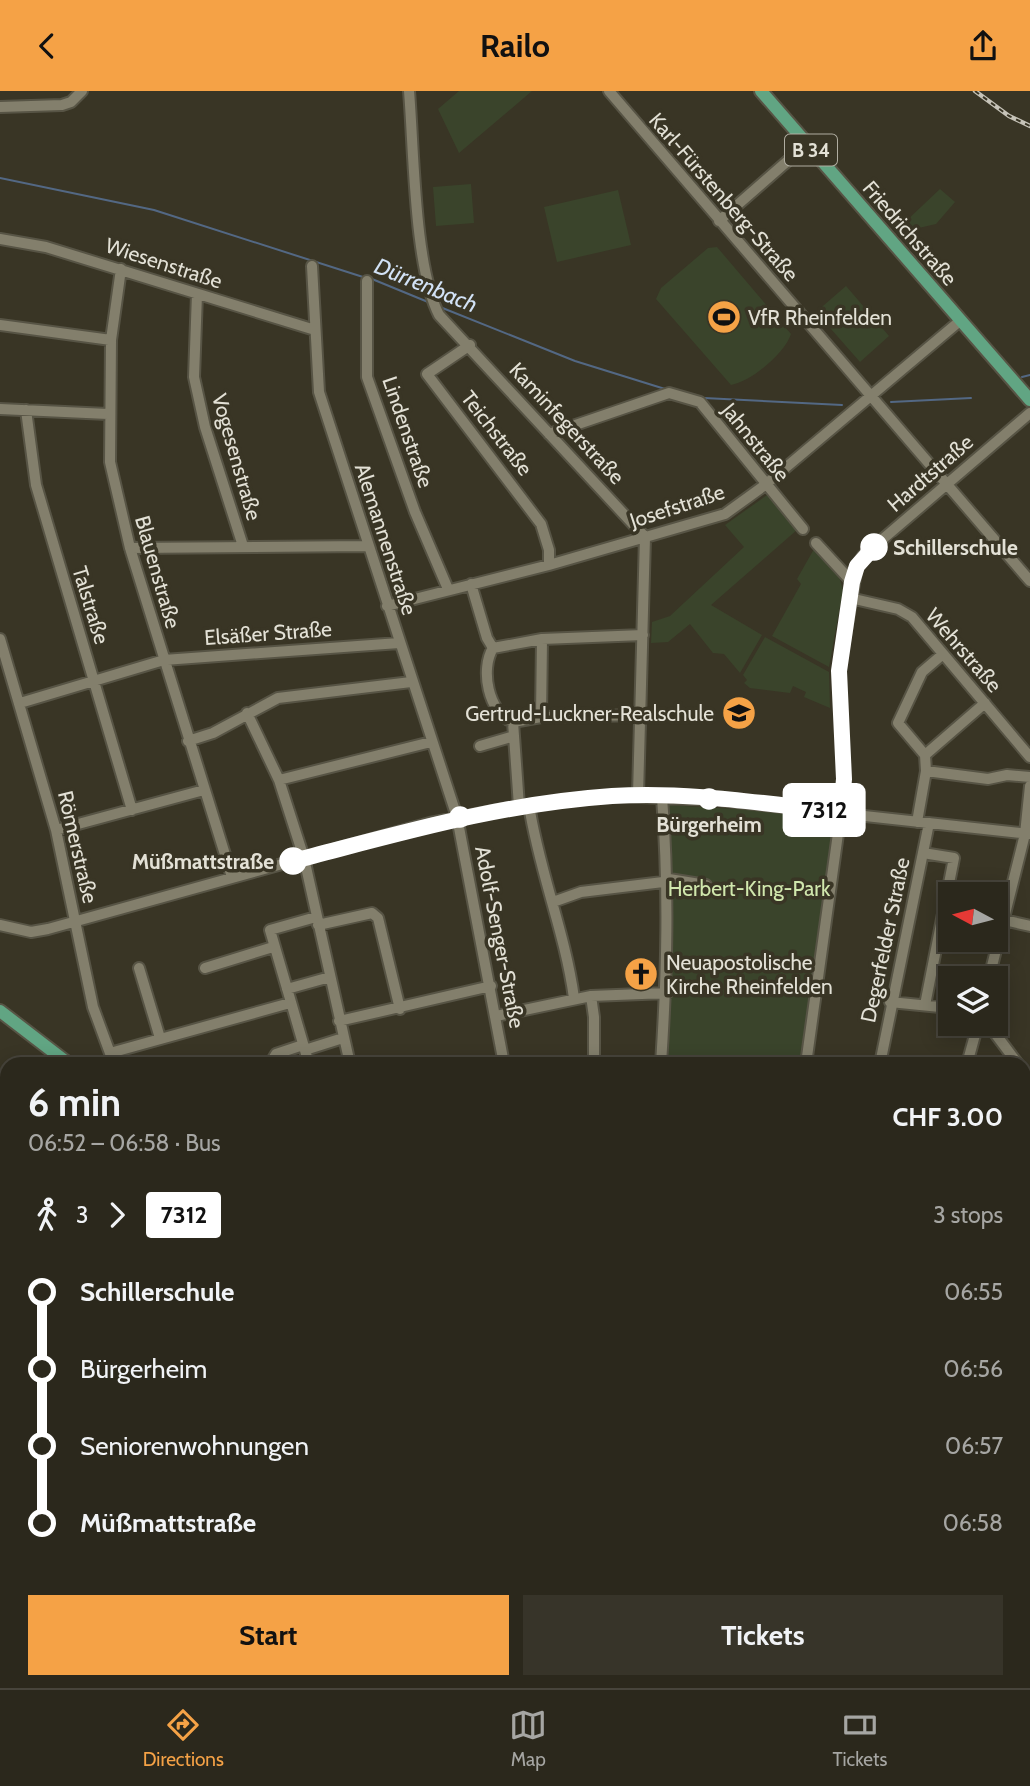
<!DOCTYPE html>
<meta charset="utf-8">
<style>
body{margin:0;font-family:Cabin,sans-serif;background:#373429;color:#f1f3f6;height:100vh;display:flex;flex-direction:column;font-size:26px;white-space:nowrap}
*{box-sizing:border-box;margin:0}
p{font-size:23px;color:#a6a6a3}
.icon{flex:none;width:38px;height:38px;fill:none;stroke:currentColor;stroke-width:2;stroke-linecap:round;stroke-linejoin:round}
.map{position:relative;flex:1;overflow:hidden}
.panel{position:absolute;left:0px;top:966px;width:1031px;height:632px;display:flex;flex-direction:column;background:#2b281c;border-radius:21px 21px 0 0;box-shadow:0 4px 18px #0003,0 0 0 2px #47443b}
.panel>*{flex:none}
.badge{padding:0 14px;border-radius:5px;font-size:24px;line-height:46px}
.needle{width:46px;rotate:277deg}
.tools{position:absolute;left:938px;top:791px;display:grid;gap:14px}
.tools a{display:grid;place-items:center;width:70px;height:70px;border-radius:0px;background:#2b281c;box-shadow:0 4px 18px #0003,0 0 0 2px #47443b;font-size:35px}
.map>.badge{position:absolute;translate:-50% -50%;box-shadow:0 0 0 4px #fff}
.legs{display:flex;align-items:center;gap:10px;height:77px;padding:0 28px;font-size:23px}
.legs p{margin-inline-start:auto}
.overview{display:flex;align-items:center;justify-content:space-between;height:119px;padding:0 28px}
h1{font-size:38px;font-weight:700;line-height:52px}
.action{display:flex;gap:14px;margin-top:auto;padding:14px 28px}
.action a{flex:1;height:80px;border-radius:0px;background:#f5a246;color:#111;font-size:28px;font-weight:700;line-height:80px;text-align:center}
.action a+a{background:#373429;color:#f1f3f6}
ul{padding:0 28px;list-style:none}
li{display:flex;align-items:center;gap:24px;height:77px;font-size:26px}
li i{display:grid;place-items:center;width:10px;height:100%;margin:0 9px;background:currentColor}
li i::after{content:'';width:18px;height:18px;margin:-9px;border:5px solid;border-radius:50%;background:#2b281c}
li p{margin-inline-start:auto}
li:first-child i{background:linear-gradient(#0000 50%,currentColor 0)}
li:last-child i{background:linear-gradient(currentColor 50%,#0000 0)}
header{display:flex;justify-content:space-between;align-items:center;height:91px;padding:0 28px;background:#f5a246;color:#111;font-size:32px;font-weight:700}
.dock{display:flex;justify-content:space-around;align-items:center;height:98px;border-top:2px solid #47443b;background:#2b281c;font-size:19px;color:#a6a6a3}
.dock a{display:grid;justify-items:center;gap:4px}
.dock .current{color:#f5a246}
.map>svg:first-child{display:block}
.green{fill:#3a442b}
.forest{fill:#5b6848}
.lines{fill:none;stroke-linecap:round;stroke-linejoin:round}
.stream{stroke:#536884;stroke-width:2}
.minor-casing{stroke:#575445;stroke-width:14}
.major-casing{stroke:#575445;stroke-width:16}
.minor{stroke:#837f6c;stroke-width:10}
.major{stroke:#61a583;stroke-width:12}
.rail-casing{stroke:#c6c3b8;stroke-width:4.5}
.rail{stroke:#393525;stroke-width:2;stroke-dasharray:5;stroke-linecap:butt}
.line-1-casing{stroke:#fff;stroke-width:16}
.line-1{stroke:#fff;stroke-width:10}
.stop-1-dot{fill:#fff;stroke:#fff;stroke-width:3.5}
.labels{text-anchor:middle;dominant-baseline:central;stroke-width:7;stroke-linejoin:round;paint-order:stroke}
.shield{fill:#393525;stroke:#b0ada1;stroke-width:2}
.shield-label{font-size:19px;font-weight:bold;fill:#e3e1d6}
.street-label{font-size:21px;fill:#e3e1d6;stroke:#393525}
.poi-label{font-size:21px;fill:#e3e1d6;stroke:#393525;text-anchor:start}
.stop-label{font-size:21px;font-weight:bold;fill:#e3e1d6;stroke:#393525;text-anchor:start}
.park-label{font-size:21px;fill:#d0e7ad;stroke:#393525}
.water-label{font-size:23px;font-style:italic;fill:#d2e2f6;stroke:#393525}
</style>
<header><svg class="icon" aria-label="back" viewBox="0 0 24 24"><path d="M15 5l-7 7 7 7"/></svg>Railo<svg class="icon" aria-label="share" viewBox="0 0 24 24"><path d="M12 15V3M7 8l5-5 5 5M5 13v7h14v-7"/></svg></header>
<div class="map">
<svg width="1030" height="1597" viewBox="0 0 1030 1597">
<rect width="100%" height="100%" fill="#393525"/>
<path class="green" d="M 459,0 L 532,0 L 459,62 L 438,18 Z
M 471,93 L 474,132 L 436,135 L 433,96 Z
M 940,98 L 955,111 L 936,133 L 910,139 L 904,132 Z
M 618,99 L 631,154 L 557,171 L 544,116 Z
M 717,156 L 791,243 C 785,262 751,291 731,294 L 656,208 L 661,197 L 708,157 Z
M 846,195 L 889,245 L 860,271 L 816,221 Z
M 767,404 L 798,438 L 711,514 L 762,544 L 740,582 L 724,563 L 713,562 L 690,533 L 668,551 L 651,552 L 652,531 L 670,525 L 744,456 L 725,434 Z
M 814,458 L 839,485 L 843,499 L 829,576 L 772,545 L 801,493 L 797,488 Z
M 765,546 L 829,581 L 830,617 L 804,606 L 806,601 L 793,595 L 790,602 L 750,597 L 744,592 L 747,589 L 743,584 Z
M 668,714 L 838,724 L 802,973 L 665,973 L 672,789 Z
M 414,1591 L 475,1591 L 474,1597 L 414,1597 Z
M 479,1591 L 535,1591 L 535,1597 L 478,1597 Z
M 926,1591 L 971,1591 L 970,1597 L 925,1595 Z"/>
<path class="forest" d="M 606,1591 L 644,1591 L 644,1597 L 604,1597 Z"/>
<g class="lines">
<path class="stream" d="M 0,87 L 154,119 L 363,186
M 372,188 L 428,211
M 440,216 L 575,270 L 665,298
M 1022,286 L 1030,284
M 704,307 L 842,314
M 891,311 L 971,307
M 0,1180 L 7,1181
M 1024,1395 L 1030,1395"/>
<g class="minor-casing">
<path id="minor" d="M 409,0 C 414,59 414,175 439,224 L 645,446 L 638,704
M 609,0 L 1030,490
M 0,16 L 62,14 L 71,11 L 82,0
M 719,130 L 807,53
M 0,148 L 46,156 L 315,239
M 312,175 L 319,301 L 457,726 L 504,973
M 121,178 L 111,249 L 110,371 L 130,457 L 232,786
M 367,190 L 367,286 L 415,421 L 448,498
M 197,203 L 194,286 L 205,336 L 243,455
M 0,234 L 111,249
M 470,254 L 427,283 L 541,433 L 549,459 L 549,474
M 0,318 L 108,323
M 26,319 L 36,394 L 132,719
M 549,343 L 669,302 L 700,311 L 803,438
M 816,452 L 852,491
M 130,457 L 368,455
M 471,493 L 487,547 L 493,557
M 850,507 L 898,518 L 912,526 L 1030,666
M 387,515 L 549,474 L 725,423 L 765,394 L 961,229
M 0,548 L 56,739 L 93,916 L 114,973
M 20,612 L 164,569 L 399,552
M 247,622 L 279,689 L 304,767 L 350,973
M 641,624 L 541,626 L 513,631 C 488,622 480,578 493,557 L 542,548 L 643,544
M 541,626 L 542,548
M 513,631 L 519,715
M 188,650 L 213,642 L 278,607 L 411,591
M 480,655 L 514,645
M 925,664 L 898,632 L 922,581 L 943,563
M 926,680 L 988,688 L 1007,684 L 1030,686
M 279,689 L 431,651
M 529,714 C 539,780 565,841 574,907
M 917,731 L 926,680 L 925,664 L 985,612
M 56,739 L 204,699
M 923,762 L 954,767 L 925,914
M 553,811 L 581,801 L 663,791 L 669,788 L 706,794
M 1004,829 L 1030,835
M 0,834 L 31,841 L 48,838 L 430,732 L 519,715 L 612,705 L 719,709 L 1030,743
M 318,834 L 372,822 L 378,827 L 400,918
M 139,877 L 160,947
M 205,877 L 273,856
M 989,887 L 1025,743 L 1030,695
M 287,898 L 330,886
M 591,905 L 594,926 L 594,973
M 890,911 L 950,917
M 496,925 L 591,905 L 667,902
M 339,930 L 491,895
M 988,933 L 1018,973
M 305,959 L 343,947
M 110,962 L 290,912
M 270,973 L 276,963 L 303,954
M 309,973 L 270,839 L 316,826
M 661,973 C 667,881 669,798 662,706
M 806,973 L 841,721 L 844,688 L 839,580 L 857,475 L 863,465 L 1030,322
M 880,973 L 929,732
M 967,973 L 978,933
M 1024,981 L 1030,990
M 1024,1078 L 1030,1079
M 1024,1242 L 1030,1242
M 0,1305 L 7,1306
M 0,1406 L 7,1372
M 0,1418 L 7,1432
M 1024,1476 L 1030,1447
M 1024,1492 L 1030,1493
M 1024,1532 L 1030,1534
M 0,1535 L 7,1533
M 1024,1574 L 1030,1575
M 0,1581 L 7,1590
M 905,1591 L 908,1597
M 154,1597 L 158,1591
M 254,1597 L 254,1591
M 356,1597 L 356,1591
M 653,1597 L 653,1591
M 779,1597 L 780,1591
M 994,1597 L 995,1591"/>
</g>
<g class="major-casing">
<path id="major" d="M 761,0 L 1030,309
M 0,920 L 69,973
M 1024,1012 L 1030,1007
M 541,1591 L 544,1597
M 590,1597 L 593,1591"/>
</g>
<use href="#minor" class="minor"/>
<use href="#major" class="major"/>
<g class="rail-casing">
<path id="rail" d="M 975,0 L 1009,25 L 1030,35"/>
</g>
<use href="#rail" class="rail"/>
</g>
<g class="lines">
<g class="line-1-casing">
<path id="line-1" d="M 293,770 C 402,742 498,713 612,705 C 687,700 766,713 841,721 L 844,688 L 839,580 L 852,491 L 857,475 L 874,456"/>
</g>
<use href="#line-1" class="line-1"/>
</g>
<defs>
<g id="stadium-disc" transform="scale(1.75)"><circle r="9.5" fill="#f5a246" stroke="#393525"/><path d="M0-5a6.5 5 0 1 0 0 10a6.5 5 0 1 0 0-10ZM-3.5-1.8h7v3.6h-7Z" fill="#111"/></g>
<g id="school-disc" transform="scale(1.75)"><circle r="9.5" fill="#f5a246" stroke="#393525"/><path d="M0-5L7-2L0 1L-7-2ZM-4 1L0 2.5L4 1V4Q0 6-4 4Z" fill="#111"/></g>
<g id="church-disc" transform="scale(1.75)"><circle r="9.5" fill="#f5a246" stroke="#393525"/><path d="M-1.2-6h2.4v3.5h3.3v2.4h-3.3V6h-2.4V-.1h-3.3v-2.4h3.3Z" fill="#111"/></g>
</defs>
<g fill-rule="evenodd">
<use href="#stadium-disc" x="724" y="226"/>
<use href="#school-disc" x="739" y="622"/>
<use href="#church-disc" x="641" y="883"/>
</g>
<g class="stop-1-dot">
<circle cx="874" cy="456" r="12"/>
<circle cx="709" cy="708" r="9"/>
<circle cx="460" cy="726" r="9"/>
<circle cx="293" cy="770" r="12"/>
</g>
<g class="labels">
<rect class="shield" x="785" y="43.5" width="52" height="31" rx="5"/>
<g class="shield-label">
<text x="811" y="59">B 34</text>
</g>
<g class="street-label">
<text transform="translate(724 106) rotate(49)">Karl-Fürstenberg-Straße</text>
<text transform="translate(910 142) rotate(49)">Friedrichstraße</text>
<text transform="translate(164 172) rotate(18)">Wiesenstraße</text>
<text transform="translate(567 332) rotate(47)">Kaminfegerstraße</text>
<text transform="translate(408 341) rotate(71)">Lindenstraße</text>
<text transform="translate(497 342) rotate(52)">Teichstraße</text>
<text transform="translate(756 351) rotate(51)">Jahnstraße</text>
<text transform="translate(237 366) rotate(74)">Vogesenstraße</text>
<text transform="translate(930 382) rotate(-41)">Hardtstraße</text>
<text transform="translate(677 415) rotate(-18)">Josefstraße</text>
<text transform="translate(386 448) rotate(72)">Alemannenstraße</text>
<text transform="translate(158 481) rotate(74)">Blauenstraße</text>
<text transform="translate(91 514) rotate(73)">Talstraße</text>
<text transform="translate(268 542) rotate(-4)">Elsäßer Straße</text>
<text transform="translate(964 559) rotate(49)">Wehrstraße</text>
<text transform="translate(78 756) rotate(77)">Römerstraße</text>
<text transform="translate(500 846) rotate(79)">Adolf-Senger-Straße</text>
<text transform="translate(885 849) rotate(-78)">Degerfelder Straße</text>
</g>
<g class="poi-label">
<text x="748" y="226">VfR Rheinfelden</text>
<text x="714" y="622" text-anchor="end">Gertrud-Luckner-Realschule</text>
<text x="666" y="871">Neuapostolische<tspan x="666" dy="24">Kirche Rheinfelden</tspan></text>
</g>
<g class="stop-label">
<text x="893" y="456">Schillerschule</text>
<text x="709" y="733" text-anchor="middle">Bürgerheim</text>
<text x="274" y="770" text-anchor="end">Müßmattstraße</text>
</g>
<g class="park-label">
<text x="749" y="797">Herbert-King-Park</text>
</g>
<g class="water-label">
<text transform="translate(426 194) rotate(22)">Dürrenbach</text>
</g>
</g>
</svg>
<div class="tools">
<a><svg class="needle" viewBox="-14 -14 28 28"><path d="M0-13l5 13h-10z" fill="#e53935"/><path d="M0 13l5-13h-10z" fill="#a6a6a3"/></svg></a>
<a><svg class="icon" aria-label="layers" viewBox="0 0 24 24"><path d="M12 4l9 5-9 5-9-5zM3 14l9 5 9-5"/></svg></a>
</div>
<b class="badge" style="left:824px;top:719px;background:#fff;color:#111">7312</b>
<section class="panel">
<div class="overview"><div><h1>6 min</h1><p>06:52 – 06:58 · Bus</p></div><b>CHF 3.00</b></div>
<div class="legs"><svg class="icon" aria-label="walk" viewBox="0 0 24 24"><circle cx="13" cy="4" r="2"/><path d="M13 8l-2 6 4 7M11 14l-3 7M7 12l3-4h3l4 4"/></svg>3<svg class="icon" aria-label="forward" viewBox="0 0 24 24"><path d="M9 5l7 7-7 7"/></svg><b class="badge" style="background:#fff;color:#111">7312</b><p>3 stops</p></div>
<ul>
<li><i style="color:#fff"></i><b>Schillerschule</b><p>06:55</p></li>
<li><i style="color:#fff"></i><span>Bürgerheim</span><p>06:56</p></li>
<li><i style="color:#fff"></i><span>Seniorenwohnungen</span><p>06:57</p></li>
<li><i style="color:#fff"></i><b>Müßmattstraße</b><p>06:58</p></li>
</ul>
<div class="action"><a>Start</a><a>Tickets</a></div>
</section>
</div>
<nav class="dock">
<a class="current"><svg class="icon" aria-label="directions" viewBox="0 0 24 24"><path d="M12 3l9 9-9 9-9-9zM9 14v-3h6M13 9l2 2-2 2"/></svg>Directions</a>
<a><svg class="icon" aria-label="map" viewBox="0 0 24 24"><path d="M3 6l6-2 6 2 6-2v14l-6 2-6-2-6 2zM9 4v14M15 6v14"/></svg>Map</a>
<a><svg class="icon" aria-label="tickets" viewBox="0 0 24 24"><path d="M3 7h18v10H3zM15 7v10"/></svg>Tickets</a>
</nav>
